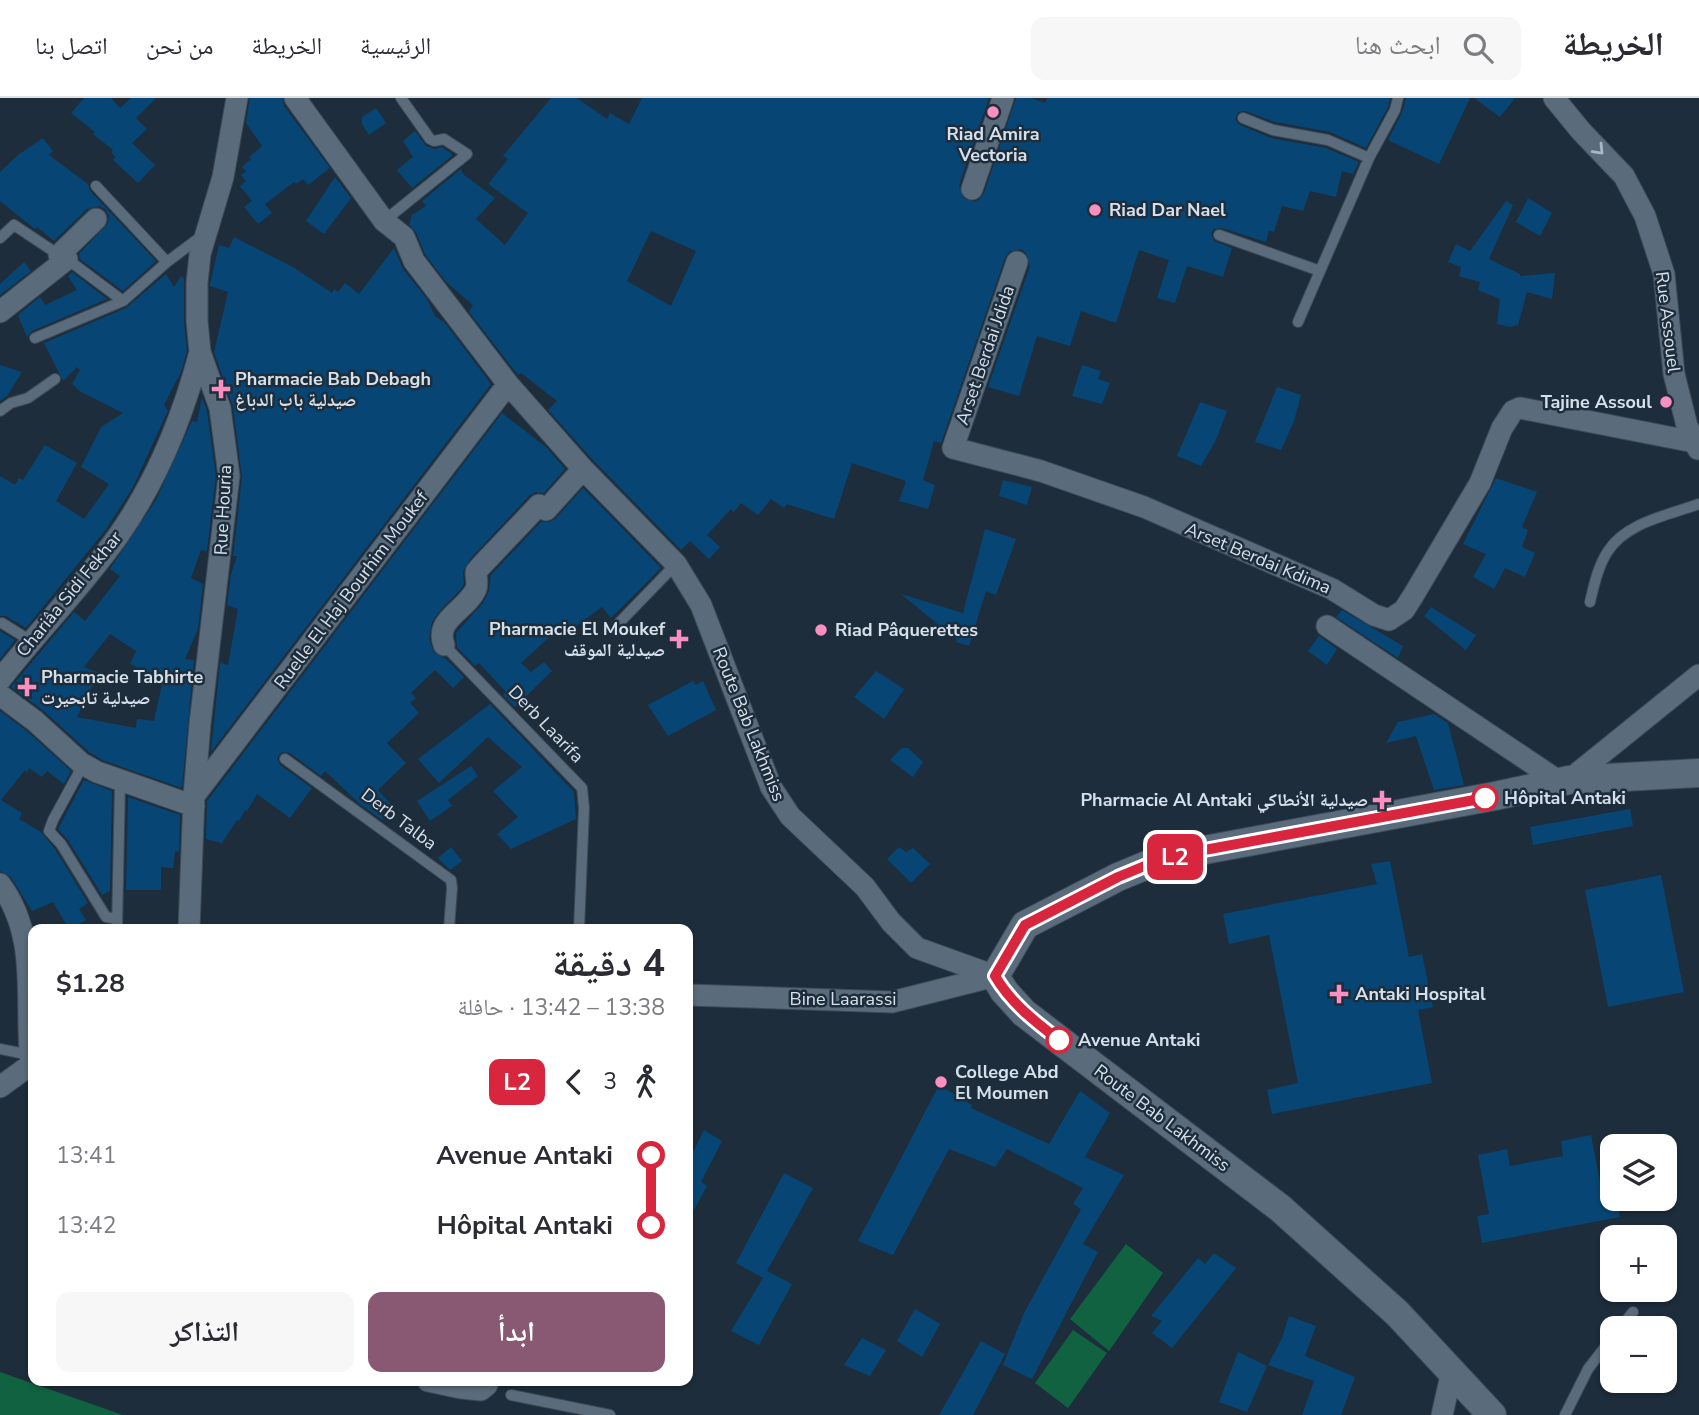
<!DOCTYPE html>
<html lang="ar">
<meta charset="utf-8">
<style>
body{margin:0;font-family:"Nunito Sans","Noto Naskh Arabic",sans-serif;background:#f7f7f7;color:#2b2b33;direction:rtl;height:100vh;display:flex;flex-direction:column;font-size:26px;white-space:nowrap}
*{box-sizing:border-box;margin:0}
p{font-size:23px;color:#7c7c81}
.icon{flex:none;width:38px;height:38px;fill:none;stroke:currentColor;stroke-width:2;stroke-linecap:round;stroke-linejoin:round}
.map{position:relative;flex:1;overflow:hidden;direction:ltr}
.details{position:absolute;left:28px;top:826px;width:665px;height:462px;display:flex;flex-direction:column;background:#fff;border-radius:14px;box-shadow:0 2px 5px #0004;direction:rtl}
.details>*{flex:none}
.badge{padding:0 14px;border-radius:10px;font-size:24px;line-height:46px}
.controls{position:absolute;left:1600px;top:1036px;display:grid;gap:14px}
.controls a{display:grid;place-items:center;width:77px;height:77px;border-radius:14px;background:#fff;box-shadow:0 2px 5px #0004;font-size:35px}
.map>.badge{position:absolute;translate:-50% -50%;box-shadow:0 0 0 4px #fff}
.legs{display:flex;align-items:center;gap:10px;height:77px;padding:0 28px;font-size:23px}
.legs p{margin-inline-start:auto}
.head{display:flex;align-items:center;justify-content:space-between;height:119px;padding:0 28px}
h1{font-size:38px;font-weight:700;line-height:52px}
.primary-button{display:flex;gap:14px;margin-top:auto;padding:14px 28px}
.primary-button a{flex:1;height:80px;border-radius:14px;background:#895873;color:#fff;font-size:28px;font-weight:700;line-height:80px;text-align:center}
.primary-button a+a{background:#f7f7f7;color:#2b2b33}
ul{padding:0 28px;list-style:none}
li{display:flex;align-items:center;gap:24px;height:70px;font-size:26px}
li i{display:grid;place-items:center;width:10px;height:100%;margin:0 9px;background:currentColor}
li i::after{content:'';width:18px;height:18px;margin:-9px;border:5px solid;border-radius:50%;background:#fff}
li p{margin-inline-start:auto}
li:first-child i{background:linear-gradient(#0000 50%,currentColor 0)}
li:last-child i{background:linear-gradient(currentColor 50%,#0000 0)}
header{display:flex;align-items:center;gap:42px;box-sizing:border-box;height:98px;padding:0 35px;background:#fff;border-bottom:2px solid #e1e1e2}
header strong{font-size:33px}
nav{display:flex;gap:38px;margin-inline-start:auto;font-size:24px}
.search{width:490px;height:63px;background:#f7f7f7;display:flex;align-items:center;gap:18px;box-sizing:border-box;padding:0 24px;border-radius:14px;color:#7c7c81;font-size:26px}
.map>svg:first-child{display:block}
.green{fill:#116241}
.building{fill:#074674;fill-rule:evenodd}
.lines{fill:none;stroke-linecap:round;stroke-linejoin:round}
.lane-casing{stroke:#3c4a56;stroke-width:12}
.street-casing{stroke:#3c4a56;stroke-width:23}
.secondary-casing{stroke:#3c4a56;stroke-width:30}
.lane{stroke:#5a6b7c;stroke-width:10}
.street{stroke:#5a6b7c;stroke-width:21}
.secondary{stroke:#5a6b7c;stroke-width:28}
.oneway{stroke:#abb7c4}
.line-1-casing{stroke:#fff;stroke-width:16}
.line-1{stroke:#d7263d;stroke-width:10}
.poi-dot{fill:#fc8fc1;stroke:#1d2d3b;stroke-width:2.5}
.stop-1-dot{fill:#fff;stroke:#d7263d;stroke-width:3.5}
.labels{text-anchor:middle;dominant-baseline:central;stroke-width:5;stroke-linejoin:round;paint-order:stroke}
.poi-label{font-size:18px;font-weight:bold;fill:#d6e0ea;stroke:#1d2d3b;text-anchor:start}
.street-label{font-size:18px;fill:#d6e0ea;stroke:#1d2d3b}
.stop-label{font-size:18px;font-weight:bold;fill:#d6e0ea;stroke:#1d2d3b;text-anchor:start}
</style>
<header>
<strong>الخريطة</strong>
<div class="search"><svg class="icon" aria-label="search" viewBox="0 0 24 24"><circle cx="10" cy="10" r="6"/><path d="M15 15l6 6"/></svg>ابحث هنا</div>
<nav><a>الرئيسية</a><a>الخريطة</a><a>من نحن</a><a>اتصل بنا</a></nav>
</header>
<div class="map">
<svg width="1699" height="1317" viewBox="0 0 1699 1317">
<rect width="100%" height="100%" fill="#1d2d3b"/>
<path class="green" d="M 1126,1146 L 1163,1175 L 1109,1253 L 1070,1221 Z
M 1073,1232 L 1107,1255 L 1068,1310 L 1035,1285 Z
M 0,1274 L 123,1317 L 0,1317 Z"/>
<path class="building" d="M 84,0 L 111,0 L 120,10 L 131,0 L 156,0 L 136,20 L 147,31 L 132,45 L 155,67 L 138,85 L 113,62 L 115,59 L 111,54 L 113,52 L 93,36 L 95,34 L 71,15 Z
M 250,0 L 282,0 L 284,8 L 330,70 L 308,87 L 303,81 L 296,86 L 294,84 L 265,106 L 272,115 L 258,126 L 244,109 L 252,103 L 240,88 L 246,83 L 241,77 L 246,73 L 242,69 L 251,61 L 249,59 L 262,48 L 246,25 Z
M 551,0 L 577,0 L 607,21 L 610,15 L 629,26 L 642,0 L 989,0 L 959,87 L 963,100 L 974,104 L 980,101 L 984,95 L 1016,0 L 1031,0 L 1045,5 L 1047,0 L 1390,0 L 1388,9 L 1366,50 L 1330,34 L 1275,24 L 1245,13 L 1238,14 L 1235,22 L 1240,27 L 1271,40 L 1326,50 L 1359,64 L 1353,76 L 1342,73 L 1336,99 L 1310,93 L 1303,113 L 1282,108 L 1274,134 L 1269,132 L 1266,144 L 1222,130 L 1214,131 L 1211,135 L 1214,143 L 1232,150 L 1223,179 L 1187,168 L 1175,205 L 1157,200 L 1169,162 L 1139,152 L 1116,225 L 1081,213 L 1070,248 L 1037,238 L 1019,298 L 988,289 L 1030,168 L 1026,155 L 1021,151 L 1009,154 L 1005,160 L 941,345 L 934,343 L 923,382 L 935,387 L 928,411 L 899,403 L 906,383 L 852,365 L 834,421 L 787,406 L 784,410 L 771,401 L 758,417 L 741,405 L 734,414 L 731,411 L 707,437 L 720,449 L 709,461 L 690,443 L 681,452 L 593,362 L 548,312 L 557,303 L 521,275 L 518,277 L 469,214 L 473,207 L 447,185 L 425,156 L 416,134 L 409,127 L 412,117 L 426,108 L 422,103 L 461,71 L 463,76 L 495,100 L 476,121 L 505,147 L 528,115 L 488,86 L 508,61 L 503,58 ZM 651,133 L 696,153 L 671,208 L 627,183 Z
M 1406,0 L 1470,0 L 1439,66 L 1388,42 L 1402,15 Z
M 1474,0 L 1515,0 L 1500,19 Z
M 376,10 L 386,25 L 369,37 L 362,26 L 362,19 Z
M 415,33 L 426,48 L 435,51 L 442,49 L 453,57 L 412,90 L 397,72 L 413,59 L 403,43 Z
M 43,40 L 53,53 L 49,57 L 88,86 L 90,93 L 156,163 L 123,193 L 80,161 L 79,156 L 108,125 L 109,118 L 105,111 L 99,108 L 87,111 L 54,143 L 37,129 L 35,131 L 0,103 L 0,74 L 18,57 Z
M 335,79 L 351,100 L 324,136 L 306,123 Z
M 1528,100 L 1552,115 L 1540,138 L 1516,124 Z
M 1506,103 L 1513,107 L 1489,161 L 1520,176 L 1520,178 L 1555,175 L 1552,201 L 1527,194 L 1518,227 L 1510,229 L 1497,226 L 1500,201 L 1478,192 L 1480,184 L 1459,178 L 1461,169 L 1448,164 L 1456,146 L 1470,153 Z
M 234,139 L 293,169 L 332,195 L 334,191 L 338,194 L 345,185 L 359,196 L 394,150 L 403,171 L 427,201 L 435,218 L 445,225 L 491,286 L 211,654 L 220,565 L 228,567 L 238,511 L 227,507 L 231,477 L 237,458 L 233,458 L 242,379 L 233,308 L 214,254 L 228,194 L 210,188 L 210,186 L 219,147 L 229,150 Z
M 24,164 L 31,173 L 0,197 L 0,186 Z
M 72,174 L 107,201 L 32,233 L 27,239 L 18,217 L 40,199 L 45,207 L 77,192 L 68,178 Z
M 166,176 L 174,189 L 181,178 L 184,180 L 184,223 L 187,253 L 181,274 L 164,307 L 168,313 L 164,321 L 133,389 L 107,430 L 26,530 L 6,518 L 0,518 L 0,378 L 15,387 L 19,380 L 23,382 L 45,347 L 77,365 L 56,403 L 84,421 L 109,386 L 81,369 L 101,329 L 123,315 L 81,294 L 72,286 L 80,272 L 77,269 L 63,283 L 44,245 L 126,210 Z
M 0,267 L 22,274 L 7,298 L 0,303 Z
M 1082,267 L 1101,273 L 1098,281 L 1110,285 L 1102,306 L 1072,298 Z
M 1277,289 L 1301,297 L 1294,323 L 1281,352 L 1255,344 Z
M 202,300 L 207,313 L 216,378 L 207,453 L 201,452 L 191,480 L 203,486 L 198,531 L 185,561 L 194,562 L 182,690 L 102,662 L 89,654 L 44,613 L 11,589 L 74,514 L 85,523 L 120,478 L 110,471 L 156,402 L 192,323 L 197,324 ZM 110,536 L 136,553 L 130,566 L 151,576 L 150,584 L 162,586 L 154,623 L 137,621 L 136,630 L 77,619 L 99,575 L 84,569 Z
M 1200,304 L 1227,313 L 1216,342 L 1201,368 L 1177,358 Z
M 502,315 L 546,349 L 565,371 L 544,395 L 535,394 L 529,398 L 471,460 L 463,474 L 464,486 L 461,491 L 438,515 L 432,524 L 429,540 L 434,555 L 445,560 L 464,579 L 453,590 L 435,572 L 411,595 L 416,600 L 410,605 L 419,615 L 387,645 L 406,665 L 378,692 L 395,710 L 382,722 L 360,706 L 325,673 L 321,678 L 290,655 L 282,654 L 277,660 L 280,667 L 312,690 L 290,720 L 257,696 L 247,713 L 245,712 L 239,723 L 237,722 L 222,745 L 206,741 L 207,703 Z
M 1496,380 L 1537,394 L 1522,429 L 1528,432 L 1522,449 L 1535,455 L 1525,479 L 1505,470 L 1494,491 L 1473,479 L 1486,456 L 1463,446 Z
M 1003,382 L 1032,389 L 1027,407 L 999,398 Z
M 583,390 L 661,470 L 611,520 L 602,509 L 572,531 L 566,524 L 521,565 L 531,574 L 544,564 L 552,573 L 515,609 L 503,597 L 506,594 L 479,565 L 475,568 L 457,549 L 456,535 L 483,505 L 489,493 L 491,477 L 541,424 L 550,424 L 555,421 Z
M 985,431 L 1016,441 L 996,497 L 986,493 L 969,548 L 956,544 L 957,542 L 901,496 L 963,515 Z
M 1431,509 L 1476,537 L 1466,552 L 1424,518 Z
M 1342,512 L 1403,548 L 1398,560 L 1336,519 Z
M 0,533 L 15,542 L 0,561 Z
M 1319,538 L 1337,551 L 1327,567 L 1308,553 Z
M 876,573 L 904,591 L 884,621 L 854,599 Z
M 693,583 L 696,587 L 703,583 L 716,612 L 668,638 L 648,607 Z
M 490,606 L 574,694 L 576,721 L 511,751 L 497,736 L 518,719 L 493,693 L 522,669 L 488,639 L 439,685 L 418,661 Z
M 0,613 L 27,633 L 71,673 L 64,686 L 47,673 L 42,679 L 29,670 L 27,674 L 25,672 L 1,702 L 22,715 L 19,721 L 41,734 L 55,751 L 88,805 L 79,811 L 86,822 L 72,831 L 69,831 L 53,804 L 32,813 L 11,779 L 0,773 Z
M 1434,616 L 1448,625 L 1464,687 L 1434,692 L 1416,638 L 1386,645 L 1398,624 Z
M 902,650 L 908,650 L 923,664 L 913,679 L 890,662 Z
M 471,668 L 478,678 L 448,702 L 452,708 L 430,723 L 417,703 Z
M 84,682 L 112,693 L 110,793 L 102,797 L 68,742 L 58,731 Z
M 128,699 L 180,717 L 179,754 L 175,753 L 173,770 L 161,769 L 161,792 L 126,792 Z
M 1630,711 L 1633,728 L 1533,747 L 1530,729 Z
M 451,749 L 462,763 L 450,772 L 438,760 Z
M 899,749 L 906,754 L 913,750 L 930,766 L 911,785 L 887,761 Z
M 1390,763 L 1409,859 L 1422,856 L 1433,909 L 1418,912 L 1432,985 L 1272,1016 L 1267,992 L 1298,985 L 1269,837 L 1229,846 L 1223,816 L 1377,786 L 1371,766 Z
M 1661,777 L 1684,894 L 1608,909 L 1585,792 Z
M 939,987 L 972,1007 L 971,1010 L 1049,1046 L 1080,993 L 1110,1015 L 1085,1059 L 1124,1077 L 1083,1146 L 1098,1154 L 1032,1281 L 1003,1267 L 1024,1215 L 1081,1111 L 1073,1106 L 1083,1090 L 1007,1051 L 995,1069 L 949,1051 L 893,1157 L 858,1143 Z
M 704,1032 L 722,1043 L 701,1084 L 707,1088 L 688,1123 L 688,1052 L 694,1052 Z
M 1591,1037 L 1601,1089 L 1612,1087 L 1612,1101 L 1616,1101 L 1620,1119 L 1482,1145 L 1477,1118 L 1489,1116 L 1478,1057 L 1507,1051 L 1510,1068 L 1563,1058 L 1561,1043 Z
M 784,1075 L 813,1090 L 767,1173 L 792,1186 L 759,1247 L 731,1233 L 763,1180 L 736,1165 Z
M 1214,1155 L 1236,1170 L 1172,1250 L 1152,1235 L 1162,1223 L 1151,1218 L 1198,1160 L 1205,1166 Z
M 915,1211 L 940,1226 L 922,1259 L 897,1243 Z
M 1289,1218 L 1316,1228 L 1305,1258 L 1355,1279 L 1341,1317 L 1302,1317 L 1314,1283 L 1268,1267 L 1282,1240 Z
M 862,1240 L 886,1252 L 870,1278 L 844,1267 Z
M 981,1243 L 1005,1256 L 973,1317 L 939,1317 Z
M 1238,1254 L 1267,1268 L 1247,1314 L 1219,1304 Z"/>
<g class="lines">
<g class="lane-casing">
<path id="lane" d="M 1243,20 L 1273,32 L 1328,42 L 1369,60
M 96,88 L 167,164
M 384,123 L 467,56 L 444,41 L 434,43 L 430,41 L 401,0
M 1219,137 L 1320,173
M 0,140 L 14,127 L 59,157 L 67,161 L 123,203
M 1298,224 L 1369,60 L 1395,12 L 1398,0
M 35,240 L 123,203 L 167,164 L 203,137
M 0,313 L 11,305 L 28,300 L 55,281
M 1590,504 C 1594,487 1598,468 1608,453 C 1627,424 1669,417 1699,406
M 2,525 L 31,543
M 617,527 L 676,466
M 444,547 L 582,690 L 584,710 L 579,831
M 285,661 L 451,782 L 452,790 L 449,831
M 83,667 L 53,722 L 49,733 L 61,746 L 106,819 L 117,821
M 117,831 L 120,684
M 0,951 L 30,957
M 1620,1230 L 1633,1214
M 511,1297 L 610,1317
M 1565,1317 L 1588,1271 L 1612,1240"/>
</g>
<g class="street-casing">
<path id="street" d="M 295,0 L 384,123 L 404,139 L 414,163 L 508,286 L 583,371 L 676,466 L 701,507 L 771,689 L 790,718 L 865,789 L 891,824 L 917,850 L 995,878
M 1554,0 L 1581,33 L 1624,78 L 1645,118 L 1664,176 L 1674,276 L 1687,328 L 1698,351
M 972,91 L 1003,0
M 59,157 L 96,121
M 1017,164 L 953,350 L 1041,373 L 1144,409 L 1332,491 L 1374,517 L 1389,522 L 1404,512 L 1413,498 L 1480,385 L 1502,330 L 1513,313 L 1520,310 L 1694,344
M 0,214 L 67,161
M 1327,528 L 1560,684
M 444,547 C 434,521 467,512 476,491 C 478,486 476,480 476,474 L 481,468 L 539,407 L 546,412 L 583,371
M 0,582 C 38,533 82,489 118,438 C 156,384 183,318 200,254
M 0,597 L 35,623 L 81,665 L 97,674 L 194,708
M 1569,682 L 1699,577
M 194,698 L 508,286
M 0,786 C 40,840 24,904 31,966
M 189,831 L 194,698 L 200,626 L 229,378 L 220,310 L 200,254 L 197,223 L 197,185 L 200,156 L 223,79 L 237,0
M 688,897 L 892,904 L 995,878
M 0,989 L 33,965
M 428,1283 L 461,1290 L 481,1292 L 487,1287 L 488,1283
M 1442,1317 L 1452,1273"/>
</g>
<g class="secondary-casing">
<path id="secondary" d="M 1492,1317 L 1397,1215 L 1280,1110 L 1024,915 L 1004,893 L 995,878 L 1025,827 L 1118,779 L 1147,767 L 1199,753 L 1495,698 L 1569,682 L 1699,675"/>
</g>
<use href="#lane" class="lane"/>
<use href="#street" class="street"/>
<use href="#secondary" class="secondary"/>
</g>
<defs><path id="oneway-chevron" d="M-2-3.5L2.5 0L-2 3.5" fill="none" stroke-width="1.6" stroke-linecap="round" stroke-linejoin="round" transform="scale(1.75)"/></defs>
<use class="oneway" href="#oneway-chevron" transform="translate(1599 52) rotate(46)"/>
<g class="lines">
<g class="line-1-casing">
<path id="line-1" d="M 1059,942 C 1034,923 1011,905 995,878 L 1025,827 L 1118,779 L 1147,767 L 1199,753 L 1485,700"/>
</g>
<use href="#line-1" class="line-1"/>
</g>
<g class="poi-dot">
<circle cx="993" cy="14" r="7"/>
<circle cx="1095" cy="112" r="7"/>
<path d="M217.5 280.5h7v7h7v7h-7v7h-7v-7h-7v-7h7z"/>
<circle cx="1666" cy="304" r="7"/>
<circle cx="821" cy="532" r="7"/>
<path d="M675.5 530.5h7v7h7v7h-7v7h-7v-7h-7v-7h7z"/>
<path d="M23.5 578.5h7v7h7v7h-7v7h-7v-7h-7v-7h7z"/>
<path d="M1378.5 691.5h7v7h7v7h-7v7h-7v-7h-7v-7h7z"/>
<path d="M1335.5 885.5h7v7h7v7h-7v7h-7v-7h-7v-7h7z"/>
<circle cx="941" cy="984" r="7"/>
</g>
<g class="stop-1-dot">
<circle cx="1485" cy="700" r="12"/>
<circle cx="1059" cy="942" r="12"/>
</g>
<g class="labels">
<g class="poi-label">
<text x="993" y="36" text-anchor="middle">Riad Amira<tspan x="993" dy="21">Vectoria</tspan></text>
<text x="1109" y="112">Riad Dar Nael</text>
<text x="235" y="281">Pharmacie Bab Debagh<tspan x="235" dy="21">صيدلية باب الدباغ</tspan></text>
<text x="1652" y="304" text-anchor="end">Tajine Assoul</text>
<text x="665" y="531" text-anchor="end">Pharmacie El Moukef<tspan x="665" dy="21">صيدلية الموقف</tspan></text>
<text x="835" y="532">Riad Pâquerettes</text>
<text x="41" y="579">Pharmacie Tabhirte<tspan x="41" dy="21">صيدلية تابحيرت</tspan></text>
<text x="1368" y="702" text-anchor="end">Pharmacie Al Antaki صيدلية الأنطاكي</text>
<text x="1355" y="896">Antaki Hospital</text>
<text x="955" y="974">College Abd<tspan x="955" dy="21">El Moumen</tspan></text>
</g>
<g class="street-label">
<text transform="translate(1668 224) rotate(83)">Rue Assouel</text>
<text transform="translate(985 257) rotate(-71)">Arset Berdai Jdida</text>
<text transform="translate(223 412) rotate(-87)">Rue Houria</text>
<text transform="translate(1258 460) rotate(23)">Arset Berdai Kdima</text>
<text transform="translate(351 492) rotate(-53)">Ruelle El Haj Bourhim Moukef</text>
<text transform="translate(69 496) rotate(-51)">Chariâa Sidi Fekhar</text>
<text transform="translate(546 626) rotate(46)">Derb Laarifa</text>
<text transform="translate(749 626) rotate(68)">Route Bab Lakhmiss</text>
<text transform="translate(399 721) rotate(37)">Derb Talba</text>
<text x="843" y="901">Bine Laarassi</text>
<text transform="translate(1162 1020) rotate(37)">Route Bab Lakhmiss</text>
</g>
<g class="stop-label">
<text x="1504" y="700">Hôpital Antaki</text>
<text x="1078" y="942">Avenue Antaki</text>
</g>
</g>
</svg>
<div class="controls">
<a><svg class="icon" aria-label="layers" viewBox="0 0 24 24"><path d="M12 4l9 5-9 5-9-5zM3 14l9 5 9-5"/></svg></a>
<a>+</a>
<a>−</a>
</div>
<b class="badge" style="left:1175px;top:759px;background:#d7263d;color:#fff">L2</b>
<section class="details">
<div class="head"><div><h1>4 دقيقة</h1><p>13:38 – 13:42 · حافلة</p></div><b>$1.28</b></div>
<div class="legs"><svg class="icon" aria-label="walk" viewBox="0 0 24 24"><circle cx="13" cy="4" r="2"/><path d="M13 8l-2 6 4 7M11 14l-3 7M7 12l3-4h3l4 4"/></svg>3<svg class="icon" aria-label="back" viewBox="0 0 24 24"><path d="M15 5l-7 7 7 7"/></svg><b class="badge" style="background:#d7263d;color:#fff">L2</b></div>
<ul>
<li><i style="color:#d7263d"></i><b>Avenue Antaki</b><p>13:41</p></li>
<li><i style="color:#d7263d"></i><b>Hôpital Antaki</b><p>13:42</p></li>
</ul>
<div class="primary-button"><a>ابدأ</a><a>التذاكر</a></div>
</section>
</div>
